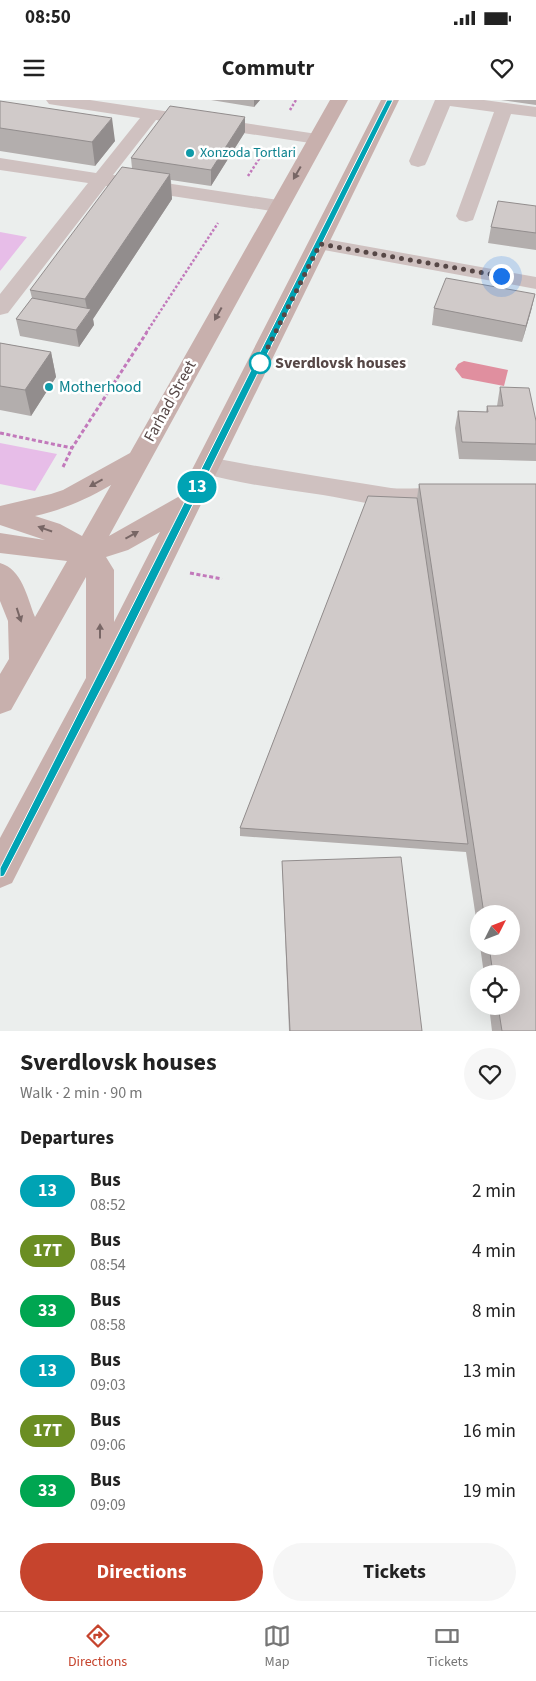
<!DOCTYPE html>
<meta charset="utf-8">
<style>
body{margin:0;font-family:"Source Sans 3",sans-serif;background:#f6f6f6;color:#222;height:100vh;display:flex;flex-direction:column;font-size:19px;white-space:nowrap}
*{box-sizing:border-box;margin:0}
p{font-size:16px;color:#767676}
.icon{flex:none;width:28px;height:28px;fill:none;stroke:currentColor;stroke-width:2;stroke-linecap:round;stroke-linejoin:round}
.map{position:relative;height:931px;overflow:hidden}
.side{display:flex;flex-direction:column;background:#fff;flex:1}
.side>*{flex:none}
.badge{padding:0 10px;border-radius:16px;font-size:18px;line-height:32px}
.needle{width:32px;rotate:48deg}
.controls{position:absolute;left:470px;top:805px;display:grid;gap:10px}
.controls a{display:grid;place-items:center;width:50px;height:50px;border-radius:50%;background:#fff;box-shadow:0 5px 20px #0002;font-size:25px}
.you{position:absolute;width:25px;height:25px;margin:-12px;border:4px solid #fff;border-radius:50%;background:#1a73e8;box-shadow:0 0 0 8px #1a73e833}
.map>.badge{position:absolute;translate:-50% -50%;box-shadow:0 0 0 2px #fff}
h2{padding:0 20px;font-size:19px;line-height:45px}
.round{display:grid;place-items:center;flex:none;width:52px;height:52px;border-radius:26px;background:#f6f6f6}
.headline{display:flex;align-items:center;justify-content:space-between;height:85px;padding:0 20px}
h1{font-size:24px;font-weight:700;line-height:38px}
.cta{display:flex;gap:10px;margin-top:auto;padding:10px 20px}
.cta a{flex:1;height:58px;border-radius:30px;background:#c6442d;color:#fff;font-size:20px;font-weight:700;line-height:58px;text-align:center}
.cta a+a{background:#f6f6f6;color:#222}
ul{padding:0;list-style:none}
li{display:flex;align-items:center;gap:15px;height:60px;padding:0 20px}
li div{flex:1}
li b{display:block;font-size:19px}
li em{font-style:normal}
li .badge{min-width:55px;font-weight:700;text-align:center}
.status{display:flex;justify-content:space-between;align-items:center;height:35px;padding:0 25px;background:#fff;direction:ltr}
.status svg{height:14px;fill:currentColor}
header{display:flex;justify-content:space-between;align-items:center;height:65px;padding:0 20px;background:#fff;font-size:22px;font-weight:700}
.tab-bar{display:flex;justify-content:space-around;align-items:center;height:70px;border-top:1px solid #e0e0e0;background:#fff;font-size:14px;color:#767676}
.tab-bar a{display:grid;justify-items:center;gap:2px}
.tab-bar .on{color:#c6442d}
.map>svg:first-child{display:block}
.green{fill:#e7bde8}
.water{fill:#e08f9f}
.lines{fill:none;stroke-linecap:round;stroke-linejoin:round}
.path-far1{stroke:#c279bb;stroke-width:2.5;stroke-dasharray:2.5 2;stroke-linecap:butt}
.path{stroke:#c279bb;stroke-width:3;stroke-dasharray:4 2.5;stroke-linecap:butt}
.minor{fill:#cfc1c0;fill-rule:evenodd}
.major{fill:#c8b0ad;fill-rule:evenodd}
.wall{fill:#b3aead}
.shaded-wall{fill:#928d8d}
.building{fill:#d0cac9;stroke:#928d8d}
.oneway{fill:#786665}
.line{fill:#00a3b4;stroke:#fff}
.walk{stroke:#564746;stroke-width:5;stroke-dasharray:0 9}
.culture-dot{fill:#0f9aa8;stroke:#fff;stroke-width:2}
.stop-dot{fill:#fff;stroke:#00a3b4;stroke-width:2.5}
.labels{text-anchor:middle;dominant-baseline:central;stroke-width:5;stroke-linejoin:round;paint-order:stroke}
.far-culture-label{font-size:14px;fill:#0d838f;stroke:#fff;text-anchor:start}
.stop-label{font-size:16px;font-weight:bold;fill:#564746;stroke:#fff;text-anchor:start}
.culture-label{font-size:16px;fill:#0d838f;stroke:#fff;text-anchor:start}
.street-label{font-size:16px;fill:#564746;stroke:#fff}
</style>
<div class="status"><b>08:50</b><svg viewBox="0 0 49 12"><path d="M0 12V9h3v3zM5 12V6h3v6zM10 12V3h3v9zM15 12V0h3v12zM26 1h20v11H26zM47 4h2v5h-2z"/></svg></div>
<header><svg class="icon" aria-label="menu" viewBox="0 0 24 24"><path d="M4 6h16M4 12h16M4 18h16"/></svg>Commutr<svg class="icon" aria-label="heart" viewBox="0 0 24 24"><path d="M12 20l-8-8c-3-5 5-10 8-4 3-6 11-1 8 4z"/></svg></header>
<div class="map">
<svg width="536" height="931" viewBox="0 0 536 931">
<rect width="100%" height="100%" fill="#ebeeed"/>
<path class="green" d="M 0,132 L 27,137 L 0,171 Z
M 0,343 L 57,354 L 35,391 L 0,384 Z"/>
<path class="water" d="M 464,261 L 508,270 L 504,286 L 462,278 L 455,269 L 458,264 Z"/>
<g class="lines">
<path class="path-far1" d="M 290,10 L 296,0
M 248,76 L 261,56
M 146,233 L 218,123"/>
<path class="path" d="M 0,333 L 72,348
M 63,367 L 72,348 L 147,232
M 190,473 L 222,479"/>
<path class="minor" d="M 46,0 L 90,0 L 317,34 L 323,35 L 326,39 L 323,43 L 317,44 L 156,20 L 113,75 L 278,100 L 285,102 L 288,106 L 285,110 L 278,112 L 106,86 L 8,213 L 0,215 L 0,194 L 88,83 L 0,70 L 0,58 L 96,73 L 140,18 L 55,5 L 49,4 Z
M 435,0 L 484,0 L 536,7 L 536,17 L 511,14 L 473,120 L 466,122 L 459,120 L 456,116 L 494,12 L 450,6 L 427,61 L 425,65 L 418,67 L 411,65 L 409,61 Z
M 320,138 L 536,177 L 536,189 L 313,148 L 310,144 L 313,140 Z
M 208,357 C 269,369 330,378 391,388 C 407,390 424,386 440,391 L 444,397 L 440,403 C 403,414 360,401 323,395 C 282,389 239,384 199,372 L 195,366 L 199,360 Z"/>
<path class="major" d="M 330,0 L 348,0 L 109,436 L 178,397 L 381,0 L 399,0 L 115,580 L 12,783 L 0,788 L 0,738 L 86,578 L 86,477 L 11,610 L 0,614 L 0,574 L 9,559 L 8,521 L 0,501 L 0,463 C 22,469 27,497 35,517 L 67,461 L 0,453 L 0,433 L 45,440 L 0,425 L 0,406 L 51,394 L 63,390 L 130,353 ZM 111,385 L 82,436 L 60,424 L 35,416 C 65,409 85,400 111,385 ZM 160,432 L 114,522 L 114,470 L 106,457 L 128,450 Z"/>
</g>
<path class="wall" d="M 211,0 L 260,0 L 254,7 Z
M 501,0 L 536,0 L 536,5 Z
M 0,1 L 115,41 L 95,66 L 0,51 Z
M 245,32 L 211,86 L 171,80 L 172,99 L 93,219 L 94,225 L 79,247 L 20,236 L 16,219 L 32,198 L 30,190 L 132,68 L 131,58 Z
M 536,106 L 536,150 L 488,143 L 491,127 Z
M 535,194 L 531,211 L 522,242 L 432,225 L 434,208 Z
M 0,243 L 51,252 L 56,277 L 31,316 L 0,310 Z
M 500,287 L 536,321 L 536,361 L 459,359 L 455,328 L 458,311 L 486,312 L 487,306 L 497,306 Z
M 419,384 L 536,384 L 536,931 L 492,931 L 489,906 L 511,906 L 511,874 L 484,874 L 480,846 L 511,846 L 511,814 L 479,814 L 479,838 L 466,752 L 240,736 L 240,728 L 368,396 L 417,398 Z
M 282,761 L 422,931 L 289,931 Z"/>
<path class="shaded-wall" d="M 254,0 L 260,0 L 254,7 Z
M 245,17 L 245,32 L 211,86 L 211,70 Z
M 112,18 L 115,41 L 95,66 L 92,42 Z
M 170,74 L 172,99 L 93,219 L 94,225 L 79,247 L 76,230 L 88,214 L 85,199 Z
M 535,194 L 531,211 L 522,242 L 526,226 Z
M 51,252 L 56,277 L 31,316 L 25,290 Z"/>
<path class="building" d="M 0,1 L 112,18 L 92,42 L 0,28 Z
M 170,6 L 245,17 L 211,70 L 131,58 Z
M 122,67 L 170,74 L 85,199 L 30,190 Z
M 498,101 L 536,106 L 536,133 L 491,127 Z
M 446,178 L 535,194 L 526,226 L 434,208 Z
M 32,198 L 91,209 L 76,230 L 16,219 Z
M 0,243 L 51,252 L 25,290 L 0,286 Z
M 500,287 L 529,288 L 536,321 L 536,344 L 462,342 L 458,311 L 488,312 L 487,306 L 503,306 Z
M 419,384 L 536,384 L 536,931 L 502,931 L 498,906 L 511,906 L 511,874 L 493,874 L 489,846 L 511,846 L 511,814 L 484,814 Z
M 368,396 L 417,398 L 468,744 L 240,728 Z
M 401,757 L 422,931 L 290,931 L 282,761 Z"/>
<defs><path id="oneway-solid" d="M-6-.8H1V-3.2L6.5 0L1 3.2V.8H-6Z" transform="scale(1.25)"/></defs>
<g class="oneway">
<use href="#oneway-solid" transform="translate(297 73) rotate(120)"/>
<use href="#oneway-solid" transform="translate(218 214) rotate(119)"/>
<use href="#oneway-solid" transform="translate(96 383) rotate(151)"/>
<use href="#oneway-solid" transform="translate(45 429) rotate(-161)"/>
<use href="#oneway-solid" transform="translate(132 435) rotate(-29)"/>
<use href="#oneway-solid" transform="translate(19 515) rotate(72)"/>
<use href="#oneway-solid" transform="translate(100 531) rotate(-90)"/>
</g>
<path class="line" d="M 387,0 L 393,0 L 114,564 L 4,776 L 0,777 L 0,768 L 104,562 Z"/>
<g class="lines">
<path class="walk" d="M 260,263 L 320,144 L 501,176"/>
</g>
<g class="culture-dot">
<circle cx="190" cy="53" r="5"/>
<circle cx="49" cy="287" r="5"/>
</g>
<circle class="stop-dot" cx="260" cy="263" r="10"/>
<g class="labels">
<g class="far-culture-label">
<text x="200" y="53">Xonzoda Tortlari</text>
</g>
<g class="stop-label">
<text x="275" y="263">Sverdlovsk houses</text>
</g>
<g class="culture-label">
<text x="59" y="287">Motherhood</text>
</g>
<g class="street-label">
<text transform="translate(170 301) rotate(-61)">Farhad Street</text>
</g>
</g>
</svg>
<div class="controls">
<a><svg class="needle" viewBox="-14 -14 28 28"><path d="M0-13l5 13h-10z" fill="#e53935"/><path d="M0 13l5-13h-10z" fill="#767676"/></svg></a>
<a><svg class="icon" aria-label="locate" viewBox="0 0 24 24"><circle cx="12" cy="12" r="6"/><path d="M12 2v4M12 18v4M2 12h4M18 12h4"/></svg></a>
</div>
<div class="you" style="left:501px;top:176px"></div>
<b class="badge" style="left:197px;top:387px;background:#00a3b4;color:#fff">13</b>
</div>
<section class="side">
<div class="headline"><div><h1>Sverdlovsk houses</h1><p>Walk · 2 min · 90 m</p></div><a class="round"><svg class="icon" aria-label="heart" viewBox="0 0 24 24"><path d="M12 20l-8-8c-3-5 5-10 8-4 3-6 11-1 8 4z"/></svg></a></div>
<h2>Departures</h2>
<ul>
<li><span class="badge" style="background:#00a3b4;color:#fff">13</span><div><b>Bus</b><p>08:52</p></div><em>2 min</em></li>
<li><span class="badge" style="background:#6b8e23;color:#fff">17T</span><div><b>Bus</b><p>08:54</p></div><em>4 min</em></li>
<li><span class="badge" style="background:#00a651;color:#fff">33</span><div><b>Bus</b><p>08:58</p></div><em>8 min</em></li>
<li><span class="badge" style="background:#00a3b4;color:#fff">13</span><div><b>Bus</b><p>09:03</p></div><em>13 min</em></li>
<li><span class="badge" style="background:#6b8e23;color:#fff">17T</span><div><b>Bus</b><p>09:06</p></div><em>16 min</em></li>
<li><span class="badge" style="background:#00a651;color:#fff">33</span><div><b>Bus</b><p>09:09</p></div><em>19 min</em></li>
</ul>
<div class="cta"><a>Directions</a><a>Tickets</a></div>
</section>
<nav class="tab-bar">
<a class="on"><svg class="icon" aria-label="directions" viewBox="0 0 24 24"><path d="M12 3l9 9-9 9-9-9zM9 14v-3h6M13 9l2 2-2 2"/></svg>Directions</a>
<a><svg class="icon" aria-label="map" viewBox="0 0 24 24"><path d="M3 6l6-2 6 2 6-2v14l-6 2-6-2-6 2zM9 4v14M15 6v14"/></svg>Map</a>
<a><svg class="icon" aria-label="tickets" viewBox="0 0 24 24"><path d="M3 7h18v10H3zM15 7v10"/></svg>Tickets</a>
</nav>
